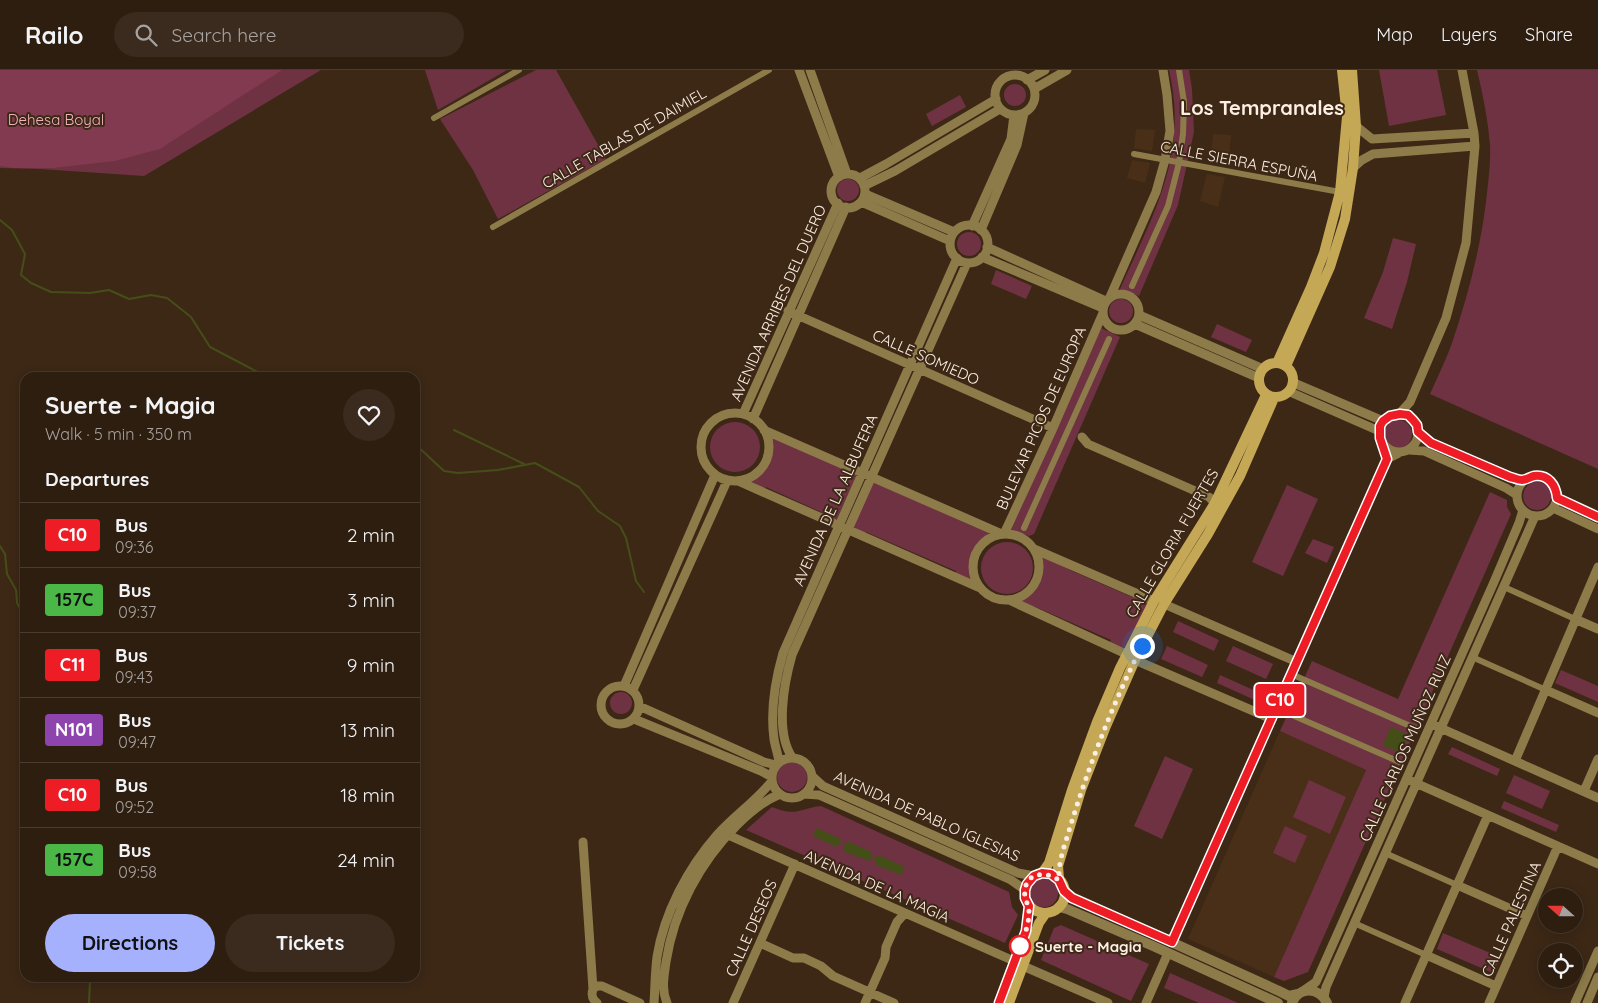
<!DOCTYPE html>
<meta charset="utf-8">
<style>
body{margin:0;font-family:Quicksand,sans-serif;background:#3a2b1e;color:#f1f3f6;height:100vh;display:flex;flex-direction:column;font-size:19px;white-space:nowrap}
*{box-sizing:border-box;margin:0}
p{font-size:16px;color:#a7a29f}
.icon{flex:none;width:28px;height:28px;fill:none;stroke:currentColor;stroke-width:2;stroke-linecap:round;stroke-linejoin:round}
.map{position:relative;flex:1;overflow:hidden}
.panel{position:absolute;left:20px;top:302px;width:400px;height:610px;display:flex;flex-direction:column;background:#2e1e10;border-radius:15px;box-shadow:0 2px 12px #0003,0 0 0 1px #493c30}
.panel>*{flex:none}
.badge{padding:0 10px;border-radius:4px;font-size:18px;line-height:32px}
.needle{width:32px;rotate:291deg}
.controls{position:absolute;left:1538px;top:818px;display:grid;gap:10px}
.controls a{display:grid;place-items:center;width:45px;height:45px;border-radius:50%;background:#2e1e10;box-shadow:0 2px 12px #0003,0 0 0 1px #493c30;font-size:25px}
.you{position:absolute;width:25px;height:25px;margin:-12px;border:4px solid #fff;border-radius:50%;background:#1a73e8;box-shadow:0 0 0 8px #1a73e833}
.map>.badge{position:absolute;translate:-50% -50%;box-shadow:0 0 0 2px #fff}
h2{padding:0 25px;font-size:19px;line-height:45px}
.round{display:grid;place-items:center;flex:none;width:52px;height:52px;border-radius:26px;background:#3a2b1e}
.summary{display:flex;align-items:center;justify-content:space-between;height:85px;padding:0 25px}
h1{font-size:24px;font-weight:700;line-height:38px}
.cta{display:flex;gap:10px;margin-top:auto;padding:10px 25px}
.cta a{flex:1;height:58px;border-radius:30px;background:#a5b1fc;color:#111;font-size:20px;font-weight:700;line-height:58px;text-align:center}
.cta a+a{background:#3a2b1e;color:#f1f3f6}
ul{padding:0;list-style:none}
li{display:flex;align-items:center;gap:15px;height:65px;padding:0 25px;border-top:1px solid #493c30}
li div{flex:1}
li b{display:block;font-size:19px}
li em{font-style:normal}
li .badge{min-width:55px;font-weight:700;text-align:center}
header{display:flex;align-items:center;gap:30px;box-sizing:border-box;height:70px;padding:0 25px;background:#2e1e10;border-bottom:1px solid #493c30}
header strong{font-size:24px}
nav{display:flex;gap:28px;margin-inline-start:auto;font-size:18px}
.search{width:350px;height:45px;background:#3a2b1e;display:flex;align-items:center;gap:12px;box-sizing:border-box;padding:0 18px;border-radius:28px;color:#a7a29f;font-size:19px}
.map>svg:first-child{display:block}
.built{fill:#492f17}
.green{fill:#6f3243}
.forest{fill:#813a4f}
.water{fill:#444f18}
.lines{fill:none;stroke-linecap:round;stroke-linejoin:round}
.stream{stroke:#444f18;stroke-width:2}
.pedestrian{stroke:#8d7c4a;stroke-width:6}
.minor{stroke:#8d7c4a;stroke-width:9}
.tertiary{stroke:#8d7c4a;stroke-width:10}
.secondary{stroke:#c4a855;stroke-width:10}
.line-casing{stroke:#fff;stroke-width:11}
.line{stroke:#ee1c25;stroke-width:8}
.walk{stroke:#fdefe4;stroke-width:5;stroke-dasharray:0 9}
.stop-dot{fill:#fff;stroke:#ee1c25;stroke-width:2.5}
.labels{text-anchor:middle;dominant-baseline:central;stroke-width:4;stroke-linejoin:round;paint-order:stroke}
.park-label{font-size:15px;fill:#f3b2c1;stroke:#3d2816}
.street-label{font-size:15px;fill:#fdefe4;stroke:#3d2816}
.stop-label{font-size:15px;font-weight:bold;fill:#fdefe4;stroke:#3d2816;text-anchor:start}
.district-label{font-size:20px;font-weight:bold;fill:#fdefe4;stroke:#3d2816}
</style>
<header>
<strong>Railo</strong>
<div class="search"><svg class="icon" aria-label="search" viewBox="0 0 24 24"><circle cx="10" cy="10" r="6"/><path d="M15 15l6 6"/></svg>Search here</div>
<nav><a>Map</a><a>Layers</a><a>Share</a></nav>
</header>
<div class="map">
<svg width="1598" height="933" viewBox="0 0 1598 933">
<rect width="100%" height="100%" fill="#3d2816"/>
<path class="built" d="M 1136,59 L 1155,60 L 1152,81 L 1134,78 Z
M 1213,64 L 1231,65 L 1228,95 L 1210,92 Z
M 1132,90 L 1150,93 L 1145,113 L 1127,108 Z
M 1207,104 L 1225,107 L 1218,137 L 1200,131 Z
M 1280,661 L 1366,700 L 1274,907 L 1188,869 Z"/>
<path class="green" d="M 0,0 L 321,0 L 144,106 L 40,99 L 0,98 Z
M 425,0 L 507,0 L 438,40 Z
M 536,0 L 556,0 L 606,89 L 498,149 L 473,100 L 440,49 Z
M 1169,0 L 1189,0 L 1192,19 L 1194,62 L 1178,135 L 1139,226 L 1120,219 C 1153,145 1189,85 1169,0 Z
M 1379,0 L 1437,0 L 1446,45 L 1389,56 Z
M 1477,0 L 1598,0 L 1598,399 L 1430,324 C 1437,308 1445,292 1451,276 C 1467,229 1480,181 1486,132 C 1488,113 1491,94 1490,75 C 1488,50 1483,25 1477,0 Z
M1004 25a11 11 0 1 1 22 0a11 11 0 1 1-22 0Z
M 960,25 L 966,37 L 932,56 L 926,44 Z
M837 120a11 11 0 1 1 22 0a11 11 0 1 1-22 0Z
M957 174a12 12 0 1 1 24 0a12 12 0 1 1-24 0Z
M 1393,168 L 1416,174 L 1407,212 L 1392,259 L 1364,248 L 1383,202 Z
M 996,200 L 1032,216 L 1026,229 L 991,214 Z
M1109 241a12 12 0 1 1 24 0a12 12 0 1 1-24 0Z
M 1217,254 L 1252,270 L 1246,282 L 1211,267 Z
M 1101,258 L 1120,267 L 1034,464 L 1029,466 L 1011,460 Z
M1384 364a14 14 0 1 1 28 0a14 14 0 1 1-28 0Z
M710 377a25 25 0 1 1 50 0a25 25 0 1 1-50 0Z
M 768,364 L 857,404 L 837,449 L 835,450 L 822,445 L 823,443 L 766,417 L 764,420 L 746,412 C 765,403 776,384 768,364 Z
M 873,409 L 885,417 L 975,457 L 976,456 L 994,463 C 976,474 965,491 973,512 L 955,504 L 956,501 L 866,462 L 865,464 L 852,458 Z
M1523 426a14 14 0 1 1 28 0a14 14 0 1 1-28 0Z
M 1287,415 L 1318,429 L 1283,506 L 1252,492 Z
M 1490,422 L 1507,430 L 1507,437 L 1511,444 L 1308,902 L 1284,911 L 1274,907 L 1366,700 L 1280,661 L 1312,591 L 1398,629 Z
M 1313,469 L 1334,477 L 1327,493 L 1305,483 Z
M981 498a26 26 0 1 1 52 0a26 26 0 1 1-52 0Z
M 1039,484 L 1072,501 L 1132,527 L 1134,526 L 1149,532 L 1124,578 L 1110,573 L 1111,570 L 1038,538 L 1018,532 C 1040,523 1045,506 1039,484 Z
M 1178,551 L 1219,570 L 1214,581 L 1173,562 Z
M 1167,576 L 1208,595 L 1202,607 L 1161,589 Z
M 1233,576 L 1273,594 L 1266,609 L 1226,591 Z
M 1561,600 L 1598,616 L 1598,632 L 1555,613 Z
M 1220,605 L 1260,623 L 1257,631 L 1217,613 Z
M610 633a11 11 0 1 1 22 0a11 11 0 1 1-22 0Z
M 1452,677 L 1500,699 L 1497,706 L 1448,684 Z
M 1165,686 L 1193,699 L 1162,769 L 1134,756 Z
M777 707a15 15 0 1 1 30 0a15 15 0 1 1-30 0Z
M 1514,705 L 1550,721 L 1542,739 L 1506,723 Z
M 1309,710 L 1346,727 L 1330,764 L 1293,747 Z
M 1504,731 L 1559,755 L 1556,762 L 1501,738 Z
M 821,736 L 1009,822 L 1012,837 L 1018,845 L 1005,873 L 746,760 L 772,737 C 797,747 797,739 821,736 Z
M 1285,756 L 1307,766 L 1295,793 L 1273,783 Z
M1030 823a14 14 0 1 1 28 0a14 14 0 1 1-28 0Z
M 1061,855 L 1149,894 L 1131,931 L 1041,890 L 1054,858 Z
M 1443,863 L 1500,887 L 1493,903 L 1437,879 Z
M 1170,903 L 1238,933 L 1199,933 L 1164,918 Z"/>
<path class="forest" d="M 0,0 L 282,0 L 160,79 L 115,91 L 53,98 L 13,98 L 0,96 Z"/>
<path class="water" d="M 1391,657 L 1409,665 L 1401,683 L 1383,675 Z
M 816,758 L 841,769 L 840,772 L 846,775 L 847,771 L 872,782 L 871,786 L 876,788 L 878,785 L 905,797 L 901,805 L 874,794 L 876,790 L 871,788 L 869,791 L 843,781 L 845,776 L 839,773 L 837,777 L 813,766 Z"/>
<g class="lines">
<path class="stream" d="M 0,150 L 12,160 L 25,184 L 21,205 L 31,213 L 51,222 L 90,223 L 109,220 L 129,229 L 151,225 L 167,228 L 191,247 L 210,277 L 269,308
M 454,360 L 526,395
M 415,374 L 444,401 L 458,403 L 498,400 L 535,393 L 579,417 L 598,441 L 620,456 L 626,468 L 636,511 L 644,522
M 0,476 L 5,484 L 7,504 L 16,520 L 17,533 L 24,545 L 25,566
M 87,908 L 90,910 L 89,933"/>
<path class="pedestrian" d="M 434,48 L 519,0
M 1134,84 L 1340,122
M 493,157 L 769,0
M 1132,216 L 1168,136 L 1179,93 L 1183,64 L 1184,32 L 1179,0
M 1024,458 L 1109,269
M 1504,517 L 1575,549
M 1472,587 L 1546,620
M 1291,604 L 1417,659
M 1276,638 L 1402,693
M 1385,783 L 1457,815
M 1354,853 L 1426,885"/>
<path class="minor" d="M 799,0 L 839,107
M 810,0 L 847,104
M995 25a20 20 0 1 1 40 0a20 20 0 1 1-40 0Z
M 1027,10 L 1045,0
M 1034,19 L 1067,0
M 1356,56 L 1372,69 L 1474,63
M 1353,98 L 1362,90 L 1373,84 L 1475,76
M831 121a17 17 0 1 1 34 0a17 17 0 1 1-34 0Z
M 860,108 L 886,94 L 996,29
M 864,116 L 895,101 L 1000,39
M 865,124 L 954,162
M 861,132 L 950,171
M950 174a19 19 0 1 1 38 0a19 19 0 1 1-38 0Z
M 972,156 L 1011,69 L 1014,45
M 981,160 L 1017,75 L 1024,43
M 987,177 L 1106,231
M 982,187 L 1103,238
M1103 242a18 18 0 1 1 36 0a18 18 0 1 1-36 0Z
M 1110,227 L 1156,122 L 1165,90 L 1170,61 L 1167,25 L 1163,0
M 788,241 L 1053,358
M 1139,245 L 1263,299
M 1135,254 L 1259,308
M 1294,313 L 1383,351
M 1290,322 L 1379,361
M 1400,343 L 1410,332 L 1446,248 L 1466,173 L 1475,76 L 1474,63 L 1462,0
M701 377a34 34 0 1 1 68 0a34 34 0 1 1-68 0Z
M1380 363a19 19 0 1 1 38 0a19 19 0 1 1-38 0Z
M 743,344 L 838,133
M 753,349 L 846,137
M 764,360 L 1002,464
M 1418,362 L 1431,373 L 1511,407 L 1523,410
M 1082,367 L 1088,374 L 1209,427 L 1215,433
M 1409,380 L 1424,381 L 1506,418 L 1517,425
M1517 426a20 20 0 1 1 40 0a20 20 0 1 1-40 0Z
M 738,411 L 980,518
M 1557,427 L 1598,447
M 1553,438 L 1598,459
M 1004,464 L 1053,358 L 1103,243
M973 497a33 33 0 1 1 66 0a33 33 0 1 1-66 0Z
M 1034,479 L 1154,531
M 1009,530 L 1126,584
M 1164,534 L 1297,592
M 1575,549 L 1598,559
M 1135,590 L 1272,649
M 624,616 L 715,405
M601 635a19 19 0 1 1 38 0a19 19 0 1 1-38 0Z
M 633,620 L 727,411
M 1546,620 L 1598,643
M 639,636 L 764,692 L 776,695
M 634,649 L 761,701 L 772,707
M 1436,656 L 1598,728
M 792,687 C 775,662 784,613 792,585 L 967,193
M772 708a20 20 0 1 1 40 0a20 20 0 1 1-40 0Z
M 1515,691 L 1598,497
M 779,692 C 778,684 775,676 774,669 C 770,640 775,611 783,583 L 957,188
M 812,706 L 823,716 L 1018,803 L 1034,806
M 1411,711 L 1598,794
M 1584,721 L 1598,689
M 804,724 L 819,725 L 1011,810 L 1025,820
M 728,765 L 1014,891
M 583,772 L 593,919
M 1457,815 L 1527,846
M 1172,872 L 1387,389 L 1399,383
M 760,873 L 793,888 L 804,888 L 821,896 L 833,906 L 894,933
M 1426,885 L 1496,916
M 1023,896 L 1108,933
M 1303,921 L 1316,912 L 1494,512 L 1519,453 L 1523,440
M 1324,927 L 1326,917 L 1535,446
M 597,933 C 592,929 591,925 593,919 L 597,916 L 602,916 L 640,933
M 654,933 C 655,918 655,902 657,887 C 664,843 688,798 717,765 C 734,746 756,731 772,711
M 667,933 C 661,919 664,907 666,892 C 674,840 700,792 737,755 C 750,742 763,731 780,724
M 733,933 L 795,794
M 865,933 L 885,888 L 886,877 L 897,852 L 905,843
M 1146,933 L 1168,883
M 1405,933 L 1488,745
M 1489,933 L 1558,776
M 1575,933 L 1598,881
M 1587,933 L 1598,907"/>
<path class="tertiary" d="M 1064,821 L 1072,827 L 1279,921 L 1289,926 L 1298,924
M 1059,837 L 1067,839 L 1153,876 L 1278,933
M 1292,933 C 1299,916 1319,917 1327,933"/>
<path class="secondary" d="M1259 310a17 17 0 1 1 34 0a17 17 0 1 1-34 0Z
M 1277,293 L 1311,217 L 1324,183 L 1340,122 L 1347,47 L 1342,0
M 1286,296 L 1330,197 L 1345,149 L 1353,98 L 1356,56 L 1352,0
M 1042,803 L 1049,793 L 1072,720 L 1097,652 L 1120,598 L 1154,531 L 1215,433 L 1266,325
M1025 823a20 20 0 1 1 40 0a20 20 0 1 1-40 0Z
M 1059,809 L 1058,796 L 1081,720 L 1106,656 L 1135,590 L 1164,534 L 1208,464 L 1240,406 L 1274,328
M 999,933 L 1026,861 L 1029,836
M 1009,933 L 1039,853 L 1046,843"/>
</g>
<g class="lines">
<g class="line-casing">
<path id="line" d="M 999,933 L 1026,861 L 1029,836 L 1025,828 L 1025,820 L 1027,814 L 1034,806 L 1042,803 L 1051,804 L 1059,810 L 1064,821 L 1072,828 L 1172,872 L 1387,389 L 1380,368 L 1380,356 L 1383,351 L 1390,346 L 1400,344 L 1408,345 L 1413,350 L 1417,355 L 1418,362 L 1431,373 L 1510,407 C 1514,408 1519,410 1522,410 C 1526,410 1530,407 1534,406 C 1548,404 1556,415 1557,428 L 1598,447"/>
</g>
<use href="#line" class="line"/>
<path class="walk" d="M 1020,876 C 1024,867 1028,856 1029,846 C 1030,835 1023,828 1025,819 C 1028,801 1047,802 1059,810 C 1058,790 1066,772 1071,754 C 1090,693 1113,633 1142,576"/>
</g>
<circle class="stop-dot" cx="1020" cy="876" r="10"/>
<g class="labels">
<g class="park-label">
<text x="56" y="49">Dehesa Boyal</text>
</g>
<g class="street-label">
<text transform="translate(624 68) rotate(-30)">CALLE TABLAS DE DAIMIEL</text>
<text transform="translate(1239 91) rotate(11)">CALLE SIERRA ESPUÑA</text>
<text transform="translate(778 233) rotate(-66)">AVENIDA ARRIBES DEL DUERO</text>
<text transform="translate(926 287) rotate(24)">CALLE SOMIEDO</text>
<text transform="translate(1041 348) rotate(-66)">BULEVAR PICOS DE EUROPA</text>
<text transform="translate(835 430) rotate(-66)">AVENIDA DE LA ALBUFERA</text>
<text transform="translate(1172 473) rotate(-60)">CALLE GLORIA FUERTES</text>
<text transform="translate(1405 678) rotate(-66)">CALLE CARLOS MUÑOZ RUIZ</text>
<text transform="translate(927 746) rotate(24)">AVENIDA DE PABLO IGLESIAS</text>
<text transform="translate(877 816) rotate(24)">AVENIDA DE LA MAGIA</text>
<text transform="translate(1511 849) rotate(-66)">CALLE PALESTINA</text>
<text transform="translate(751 858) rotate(-66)">CALLE DESEOS</text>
</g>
<g class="stop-label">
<text x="1035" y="876">Suerte - Magia</text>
</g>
<g class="district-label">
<text x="1262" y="37">Los Tempranales</text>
</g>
</g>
</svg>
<div class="controls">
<a><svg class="needle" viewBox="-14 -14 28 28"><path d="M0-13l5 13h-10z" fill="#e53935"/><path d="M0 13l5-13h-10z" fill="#a7a29f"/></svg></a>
<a><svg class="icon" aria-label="locate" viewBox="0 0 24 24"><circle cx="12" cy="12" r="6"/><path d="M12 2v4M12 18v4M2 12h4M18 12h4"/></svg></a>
</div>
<div class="you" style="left:1142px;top:576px"></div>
<b class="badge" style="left:1280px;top:630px;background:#ee1c25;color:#fff">C10</b>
<section class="panel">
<div class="summary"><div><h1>Suerte - Magia</h1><p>Walk · 5 min · 350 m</p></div><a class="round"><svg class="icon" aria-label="heart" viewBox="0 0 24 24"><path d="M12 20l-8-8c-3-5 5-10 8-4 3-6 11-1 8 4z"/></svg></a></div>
<h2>Departures</h2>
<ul>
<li><span class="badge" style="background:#ee1c25;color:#fff">C10</span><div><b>Bus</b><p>09:36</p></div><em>2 min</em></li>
<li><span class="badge" style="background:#4ab747;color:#111">157C</span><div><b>Bus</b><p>09:37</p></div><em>3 min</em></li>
<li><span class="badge" style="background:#ee1c25;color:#fff">C11</span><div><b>Bus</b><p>09:43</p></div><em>9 min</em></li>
<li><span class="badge" style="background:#8e44ad;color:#fff">N101</span><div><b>Bus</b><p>09:47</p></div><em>13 min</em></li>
<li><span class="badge" style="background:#ee1c25;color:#fff">C10</span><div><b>Bus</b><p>09:52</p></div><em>18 min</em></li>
<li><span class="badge" style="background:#4ab747;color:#111">157C</span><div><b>Bus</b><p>09:58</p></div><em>24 min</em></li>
</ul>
<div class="cta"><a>Directions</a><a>Tickets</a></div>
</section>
</div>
